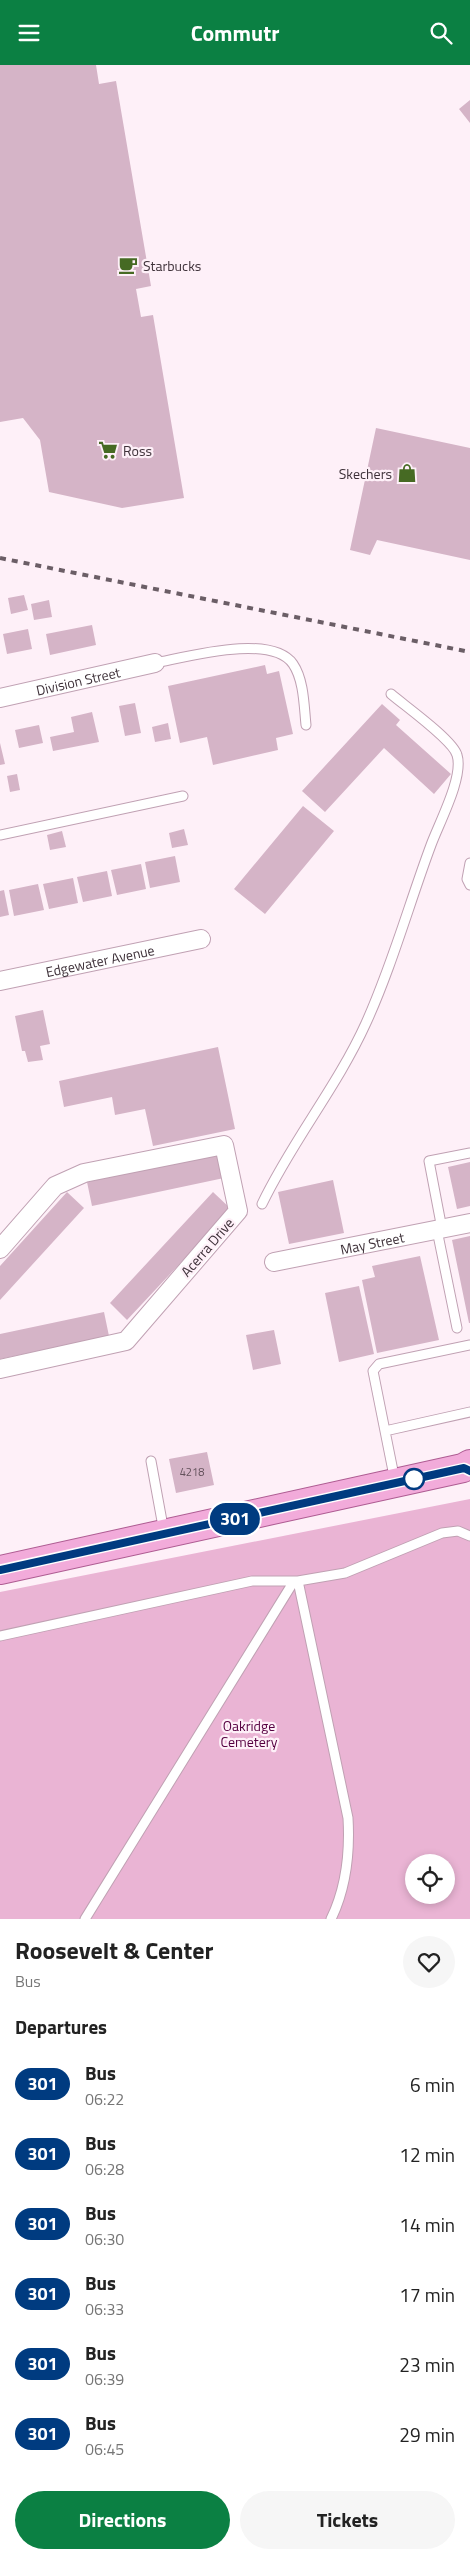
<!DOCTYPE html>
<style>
body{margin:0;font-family:"Titillium Web",sans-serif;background:#f6f6f6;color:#222;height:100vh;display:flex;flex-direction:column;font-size:19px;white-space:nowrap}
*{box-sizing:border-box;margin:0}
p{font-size:16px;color:#767676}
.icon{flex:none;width:28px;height:28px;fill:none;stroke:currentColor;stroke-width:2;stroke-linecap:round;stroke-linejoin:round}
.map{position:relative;height:1854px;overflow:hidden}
.drawer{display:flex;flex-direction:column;background:#fff;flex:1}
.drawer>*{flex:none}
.badge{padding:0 10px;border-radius:16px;font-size:18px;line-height:32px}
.tools{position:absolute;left:405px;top:1789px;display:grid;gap:10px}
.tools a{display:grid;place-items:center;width:50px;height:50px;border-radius:50%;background:#fff;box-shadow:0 2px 8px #0003;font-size:25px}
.map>.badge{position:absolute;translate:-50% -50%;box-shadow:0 0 0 2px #fff}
h2{padding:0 15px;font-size:19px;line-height:45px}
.round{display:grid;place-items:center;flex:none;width:52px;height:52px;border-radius:26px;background:#f6f6f6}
.summary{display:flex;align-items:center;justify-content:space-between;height:85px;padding:0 15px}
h1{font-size:24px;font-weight:700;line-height:38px}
.cta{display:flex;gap:10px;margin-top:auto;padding:10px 15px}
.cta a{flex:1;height:58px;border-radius:30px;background:#0b8043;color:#fff;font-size:20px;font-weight:700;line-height:58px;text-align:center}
.cta a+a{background:#f6f6f6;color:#222}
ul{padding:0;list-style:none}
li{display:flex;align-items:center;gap:15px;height:70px;padding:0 15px}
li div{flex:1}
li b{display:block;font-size:19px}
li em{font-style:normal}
li .badge{min-width:55px;font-weight:700;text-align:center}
header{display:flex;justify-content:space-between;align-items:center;height:65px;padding:0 15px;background:#0b8043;color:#fff;font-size:22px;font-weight:700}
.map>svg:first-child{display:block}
.green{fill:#eab4d4;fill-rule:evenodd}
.building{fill:#d5b4c7}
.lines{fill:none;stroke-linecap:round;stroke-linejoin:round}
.service-casing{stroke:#c0a1b3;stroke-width:11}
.minor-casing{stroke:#c0a1b3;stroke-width:20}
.primary-casing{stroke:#ae5c92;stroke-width:30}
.service{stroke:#fff;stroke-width:9}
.minor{stroke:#fff;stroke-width:18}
.primary{stroke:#f2abda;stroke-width:28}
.rail{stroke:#6b5e66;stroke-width:4;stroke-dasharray:6 6;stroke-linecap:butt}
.line-casing{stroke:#fff;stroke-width:11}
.line{stroke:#003b80;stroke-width:8}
.stop-dot{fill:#fff;stroke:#003b80;stroke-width:2.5}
.labels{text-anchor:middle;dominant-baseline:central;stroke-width:4.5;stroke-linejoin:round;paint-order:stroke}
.number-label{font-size:11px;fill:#64525c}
.poi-label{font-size:14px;fill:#3e3139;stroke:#fef0f8;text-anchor:start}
.street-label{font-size:14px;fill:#3e3139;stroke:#fef0f8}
.park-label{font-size:14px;fill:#560041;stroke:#fef0f8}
</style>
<header><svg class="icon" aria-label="menu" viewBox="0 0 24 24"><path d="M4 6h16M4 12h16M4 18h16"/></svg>Commutr<svg class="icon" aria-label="search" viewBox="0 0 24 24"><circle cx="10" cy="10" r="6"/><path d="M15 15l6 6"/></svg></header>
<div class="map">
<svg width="470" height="1854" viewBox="0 0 470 1854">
<rect width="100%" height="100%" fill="#fef0f8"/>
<path class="green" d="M 470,1434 L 470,1854 L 0,1854 L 0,1527 ZM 414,1798 L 446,1798 L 446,1830 L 414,1830 Z"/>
<path class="building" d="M 0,0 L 96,0 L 99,19 L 116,16 L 151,221 L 136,224 L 141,252 L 153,250 L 184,433 L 122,443 L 49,427 L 40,375 L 23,353 L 0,357 Z
M 470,35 L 470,58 L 459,44 Z
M 376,363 L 470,383 L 470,495 L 377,475 L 370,490 L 350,485 Z
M 24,530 L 28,545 L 11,549 L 8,533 Z
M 49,535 L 52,552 L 34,555 L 31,539 Z
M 92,560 L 96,580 L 50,590 L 46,569 Z
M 28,564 L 32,584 L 7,589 L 3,569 Z
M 265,600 L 267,609 L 279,606 L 293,669 L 276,673 L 278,685 L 213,700 L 207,672 L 180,678 L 168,621 Z
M 135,638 L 141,668 L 125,671 L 119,641 Z
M 382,639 L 400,655 L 396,660 L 451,709 L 434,729 L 384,683 L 325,747 L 302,726 Z
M 92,647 L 99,677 L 53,686 L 50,672 L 74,667 L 71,652 Z
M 168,658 L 171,674 L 155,677 L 152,662 Z
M 39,660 L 43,678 L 19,683 L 15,665 Z
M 0,678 L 5,699 L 0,700 Z
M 17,709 L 20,725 L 10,727 L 7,711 Z
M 303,741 L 334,766 L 265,849 L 234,824 Z
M 184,764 L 188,780 L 172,783 L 169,768 Z
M 62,766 L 66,782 L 50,785 L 47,770 Z
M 175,791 L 180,817 L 150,823 L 145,797 Z
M 141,799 L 146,824 L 117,830 L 111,805 Z
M 107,806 L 112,831 L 83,837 L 77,812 Z
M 73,813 L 78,838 L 49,844 L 43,819 Z
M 38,819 L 44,845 L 14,851 L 9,825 Z
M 4,825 L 9,850 L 0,852 L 0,826 Z
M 43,945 L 50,979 L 40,981 L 43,995 L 28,997 L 25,986 L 22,986 L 15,951 Z
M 218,982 L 235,1064 L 153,1081 L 145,1044 L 115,1050 L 112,1032 L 64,1042 L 59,1016 Z
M 219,1089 L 224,1113 L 92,1141 L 87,1117 Z
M 470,1097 L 470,1141 L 457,1144 L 448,1102 Z
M 333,1115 L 344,1168 L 289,1179 L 278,1127 Z
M 67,1127 L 84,1143 L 0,1235 L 0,1201 Z
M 213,1127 L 231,1144 L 127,1255 L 110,1238 Z
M 470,1171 L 470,1258 L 469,1258 L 452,1175 Z
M 420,1191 L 439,1275 L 377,1288 L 362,1215 L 375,1212 L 372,1201 Z
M 359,1221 L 374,1289 L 339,1297 L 325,1228 Z
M 104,1247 L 109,1271 L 0,1294 L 0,1269 Z
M 274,1265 L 281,1299 L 253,1305 L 246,1270 Z
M 207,1387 L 214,1420 L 176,1428 L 169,1394 Z"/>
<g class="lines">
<g class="service-casing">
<path id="service" d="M 155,598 C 187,592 271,568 293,599 C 304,615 304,641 306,660
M 0,770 L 183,731
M 470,798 L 467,814 L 470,820
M 262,1139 C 292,1076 337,1022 366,958 C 392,901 409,839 431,780 C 439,758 464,712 457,690 C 453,675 405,641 391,629
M 442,1164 L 429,1096 L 470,1088
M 437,1165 L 457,1263
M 385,1366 L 470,1347
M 151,1396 L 164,1467
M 395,1416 L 373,1306 L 379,1299 L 470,1280
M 298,1516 L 348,1753 C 350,1787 346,1823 331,1854
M 0,1571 L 252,1516 L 298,1516 L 345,1508 L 442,1468 L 458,1466 L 470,1471
M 85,1854 L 294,1516"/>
</g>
<g class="minor-casing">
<g id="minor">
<path id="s1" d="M 0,633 L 155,598"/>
<path id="s2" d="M 0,916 L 201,874"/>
<path d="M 0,1184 L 55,1121 L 84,1108 L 224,1080 L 238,1146 L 126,1276 L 0,1304"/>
<path id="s3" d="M 274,1197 L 470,1158"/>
</g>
</g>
<g class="primary-casing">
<path id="primary" d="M 0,1505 L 463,1403 L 470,1399"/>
</g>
<use href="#service" class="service"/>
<use href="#minor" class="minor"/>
<use href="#primary" class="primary"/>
<path class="rail" d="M 0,493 L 470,587"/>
</g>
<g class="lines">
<g class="line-casing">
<path id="line" d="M 0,1505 L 464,1403 L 470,1406"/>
</g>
<use href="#line" class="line"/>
</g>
<defs>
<g id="cafe-bare" transform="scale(1.5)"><path d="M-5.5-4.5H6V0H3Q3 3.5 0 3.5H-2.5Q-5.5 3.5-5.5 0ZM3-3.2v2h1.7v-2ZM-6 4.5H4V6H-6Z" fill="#466a23" stroke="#fef0f8" stroke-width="2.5" paint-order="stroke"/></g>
<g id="supermarket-bare" transform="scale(1.5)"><path d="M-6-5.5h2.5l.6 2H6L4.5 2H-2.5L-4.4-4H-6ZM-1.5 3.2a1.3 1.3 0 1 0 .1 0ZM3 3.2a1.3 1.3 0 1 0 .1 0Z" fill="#466a23" stroke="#fef0f8" stroke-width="2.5" paint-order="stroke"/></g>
<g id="shop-bare" transform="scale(1.5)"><path d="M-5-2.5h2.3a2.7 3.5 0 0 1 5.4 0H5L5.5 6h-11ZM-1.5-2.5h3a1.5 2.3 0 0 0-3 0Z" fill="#466a23" stroke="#fef0f8" stroke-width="2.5" paint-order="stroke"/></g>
</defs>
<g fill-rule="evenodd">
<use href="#cafe-bare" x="128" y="200"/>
<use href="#supermarket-bare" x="108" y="385"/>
<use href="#shop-bare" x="407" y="408"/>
</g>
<circle class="stop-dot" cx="414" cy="1414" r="10"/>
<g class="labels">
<g class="number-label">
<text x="192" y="1407">4218</text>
</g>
<g class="poi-label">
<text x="143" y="200">Starbucks</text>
<text x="123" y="385">Ross</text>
<text x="392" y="408" text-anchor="end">Skechers</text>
</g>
<g class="street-label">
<text stroke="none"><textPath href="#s1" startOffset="80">Division Street</textPath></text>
<text stroke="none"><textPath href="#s2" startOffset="102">Edgewater Avenue</textPath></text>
<text stroke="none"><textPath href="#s3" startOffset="100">May Street</textPath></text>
<text transform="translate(207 1182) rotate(-49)">Acerra Drive</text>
</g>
<g class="park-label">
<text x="249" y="1660">Oakridge<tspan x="249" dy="16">Cemetery</tspan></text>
</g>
</g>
</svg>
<div class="tools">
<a><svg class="icon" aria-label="locate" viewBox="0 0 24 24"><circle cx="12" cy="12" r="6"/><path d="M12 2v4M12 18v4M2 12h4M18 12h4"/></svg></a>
</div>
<b class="badge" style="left:235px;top:1454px;background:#003b80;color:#fff">301</b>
</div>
<section class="drawer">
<div class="summary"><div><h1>Roosevelt &amp; Center</h1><p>Bus</p></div><a class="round"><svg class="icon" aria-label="heart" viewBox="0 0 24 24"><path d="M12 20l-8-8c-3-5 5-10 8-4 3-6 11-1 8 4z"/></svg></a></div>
<h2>Departures</h2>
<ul>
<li><span class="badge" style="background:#003b80;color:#fff">301</span><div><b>Bus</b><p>06:22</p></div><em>6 min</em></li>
<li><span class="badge" style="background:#003b80;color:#fff">301</span><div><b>Bus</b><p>06:28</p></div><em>12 min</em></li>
<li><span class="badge" style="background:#003b80;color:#fff">301</span><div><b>Bus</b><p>06:30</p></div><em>14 min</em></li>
<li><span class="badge" style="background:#003b80;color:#fff">301</span><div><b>Bus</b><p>06:33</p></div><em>17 min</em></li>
<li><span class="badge" style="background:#003b80;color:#fff">301</span><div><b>Bus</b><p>06:39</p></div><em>23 min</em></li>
<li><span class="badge" style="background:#003b80;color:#fff">301</span><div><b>Bus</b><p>06:45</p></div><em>29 min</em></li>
</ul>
<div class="cta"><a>Directions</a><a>Tickets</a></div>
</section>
